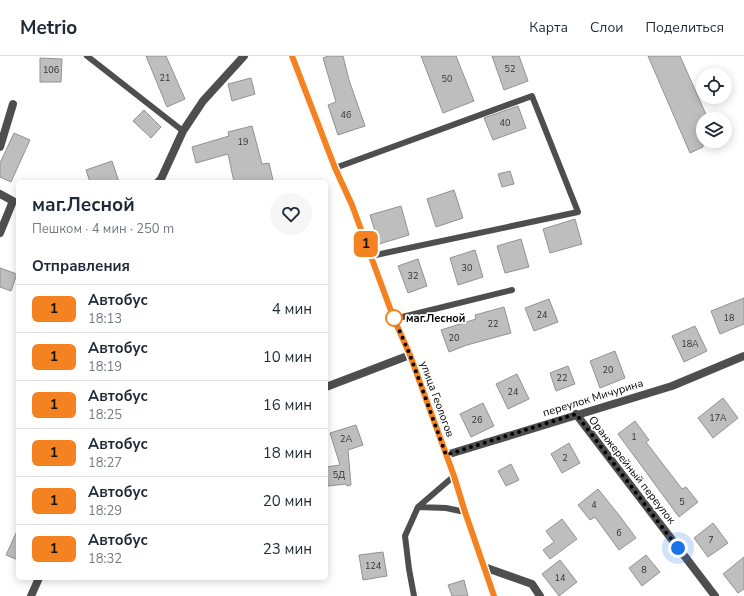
<!DOCTYPE html>
<html lang="ru">
<meta charset="utf-8">
<style>
body{margin:0;font-family:"Nunito Sans",sans-serif;background:#f6f6f7;color:#1f2937;height:100vh;display:flex;flex-direction:column;font-size:15px;white-space:nowrap}
*{box-sizing:border-box;margin:0}
p{font-size:13px;color:#747a83}
.icon{flex:none;width:22px;height:22px;fill:none;stroke:currentColor;stroke-width:2;stroke-linecap:round;stroke-linejoin:round}
.map{position:relative;flex:1;overflow:hidden}
.panel{position:absolute;left:16px;top:124px;width:312px;height:400px;display:flex;flex-direction:column;background:#fff;border-radius:6px;box-shadow:0 2px 10px #0003}
.panel>*{flex:none}
.badge{padding:0 8px;border-radius:6px;font-size:14px;line-height:26px}
.controls{position:absolute;left:696px;top:12px;display:grid;gap:8px}
.controls a{display:grid;place-items:center;width:36px;height:36px;border-radius:50%;background:#fff;box-shadow:0 2px 10px #0003;font-size:20px}
.you{position:absolute;width:20px;height:20px;margin:-10px;border:3px solid #fff;border-radius:50%;background:#1a73e8;box-shadow:0 0 0 6px #1a73e833}
.map>.badge{position:absolute;translate:-50% -50%;box-shadow:0 0 0 2px #fff}
h2{padding:0 16px;font-size:15px;line-height:36px}
.round{display:grid;place-items:center;flex:none;width:42px;height:42px;border-radius:21px;background:#f6f6f7}
.head{display:flex;align-items:center;justify-content:space-between;height:68px;padding:0 16px}
h1{font-size:19px;font-weight:700;line-height:30px}
ul{padding:0;list-style:none}
li{display:flex;align-items:center;gap:12px;height:48px;padding:0 16px;border-top:1px solid #e0e1e3}
li div{flex:1}
li b{display:block;font-size:15px}
li em{font-style:normal}
li .badge{min-width:44px;font-weight:700;text-align:center}
header{display:flex;align-items:center;gap:24px;box-sizing:border-box;height:56px;padding:0 20px;background:#fff;border-bottom:1px solid #e0e1e3}
header strong{font-size:19px}
nav{display:flex;gap:22px;margin-inline-start:auto;font-size:14px}
.map>svg:first-child{display:block}
.building{fill:#bebebe;stroke:#929292}
.lines{fill:none;stroke-linecap:round;stroke-linejoin:round}
.service{stroke:#4e4e4e;stroke-width:6}
.minor{stroke:#4e4e4e;stroke-width:8}
.tertiary{stroke:#4e4e4e;stroke-width:8}
.line-casing{stroke:#fff;stroke-width:9}
.line{stroke:#f58220;stroke-width:6}
.walk{stroke:#000;stroke-width:4;stroke-dasharray:0 7.2}
.stop-dot{fill:#fff;stroke:#f58220;stroke-width:2}
.labels{text-anchor:middle;dominant-baseline:central;stroke-width:3.5;stroke-linejoin:round;paint-order:stroke}
.number-label{font-size:9px;fill:#303030}
.stop-label{font-size:11px;font-weight:bold;fill:#000;stroke:#fff;text-anchor:start}
.street-label{font-size:11px;fill:#000;stroke:#fff}
</style>
<header>
<strong>Metrio</strong>
<nav><a>Карта</a><a>Слои</a><a>Поделиться</a></nav>
</header>
<div class="map">
<svg width="744" height="540" viewBox="0 0 744 540">
<rect width="100%" height="100%" fill="#fff"/>
<path class="building" d="M 146,0 L 166,0 L 185,43 L 167,51 Z
M 328,0 L 343,0 L 349,24 L 365,70 L 338,79 L 328,49 L 336,46 L 323,2 Z
M 421,0 L 456,0 L 474,45 L 443,57 Z
M 492,0 L 519,0 L 528,25 L 504,34 Z
M 648,0 L 680,0 L 708,63 L 703,63 L 703,91 L 690,97 Z
M 40,2 L 62,3 L 61,26 L 40,26 Z
M 251,22 L 255,38 L 232,45 L 228,28 Z
M 518,50 L 526,72 L 493,84 L 484,62 Z
M 144,54 L 161,71 L 151,82 L 133,65 Z
M 252,70 L 262,108 L 269,107 L 273,124 L 266,126 L 234,126 L 228,98 L 196,107 L 192,91 L 229,80 L 228,76 Z
M 14,77 L 30,84 L 11,126 L 0,121 L 0,107 Z
M 112,105 L 119,126 L 90,126 L 86,114 Z
M 510,115 L 514,128 L 502,131 L 498,118 Z
M 454,134 L 463,162 L 436,171 L 427,143 Z
M 401,150 L 409,179 L 379,188 L 370,159 Z
M 575,163 L 582,188 L 550,197 L 543,173 Z
M 521,183 L 529,211 L 505,217 L 497,190 Z
M 475,194 L 483,221 L 458,229 L 450,202 Z
M 418,203 L 427,230 L 408,237 L 398,210 Z
M 0,212 L 17,218 L 11,235 L 0,231 Z
M 744,242 L 744,268 L 720,278 L 711,255 Z
M 549,243 L 558,266 L 534,275 L 525,252 Z
M 504,251 L 511,277 L 467,289 L 449,296 L 441,274 L 476,263 L 475,259 Z
M 695,270 L 707,295 L 684,306 L 672,280 Z
M 615,295 L 625,322 L 600,332 L 590,305 Z
M 568,310 L 575,328 L 556,335 L 550,317 Z
M 517,318 L 529,343 L 508,353 L 496,328 Z
M 723,342 L 738,362 L 713,382 L 698,362 Z
M 483,347 L 494,370 L 471,381 L 460,358 Z
M 635,365 L 649,384 L 646,386 L 682,433 L 686,431 L 698,446 L 679,461 L 618,378 Z
M 356,369 L 363,389 L 348,394 L 351,429 L 347,430 L 346,428 L 328,430 L 326,411 L 340,409 L 330,377 Z
M 569,387 L 580,407 L 562,417 L 551,398 Z
M 511,408 L 519,424 L 506,430 L 498,415 Z
M 598,433 L 619,459 L 636,482 L 619,494 L 595,461 L 590,464 L 578,449 Z
M 562,463 L 577,483 L 550,503 L 543,494 L 554,486 L 546,475 Z
M 713,467 L 728,487 L 708,501 L 694,482 Z
M 18,473 L 18,504 L 6,499 Z
M 383,496 L 387,520 L 363,524 L 359,499 Z
M 646,499 L 660,516 L 642,530 L 629,512 Z
M 744,501 L 744,533 L 738,537 L 723,518 Z
M 560,504 L 577,526 L 559,540 L 542,518 Z
M 464,524 L 468,540 L 452,540 L 448,529 Z"/>
<g class="lines">
<path class="service" d="M 87,0 L 183,75
M 335,112 L 532,40 L 578,156 L 371,200
M 394,263 L 512,234
M 418,451 L 446,452 L 465,456
M 414,540 L 409,513 L 405,480 L 418,451 L 454,420"/>
<path class="minor" d="M 0,91 L 13,48
M 158,126 L 161,123 L 183,75 L 203,45 L 244,0
M 0,138 L 13,145 L 0,177
M 326,331 L 410,299
M 576,358 L 715,540
M 446,399 L 672,330 L 744,300
M 484,511 L 532,528 L 540,540
M 31,540 L 39,522"/>
<path class="tertiary" d="M 292,0 L 335,112 L 352,149 L 394,263 L 410,299 L 454,420 L 465,456 L 494,540"/>
</g>
<g class="lines">
<g class="line-casing">
<path id="line" d="M 292,0 L 335,112 L 352,149 L 394,263 L 410,299 L 454,420 L 465,456 L 494,540"/>
</g>
<use href="#line" class="line"/>
<path class="walk" d="M 394,262 L 410,299 L 446,399 L 576,358 L 678,492"/>
</g>
<circle class="stop-dot" cx="394" cy="262" r="8"/>
<g class="labels">
<g class="number-label">
<text x="510" y="13">52</text>
<text x="51" y="14">106</text>
<text x="165" y="22">21</text>
<text x="447" y="23">50</text>
<text x="346" y="59">46</text>
<text x="505" y="67">40</text>
<text x="243" y="86">19</text>
<text x="467" y="212">30</text>
<text x="413" y="220">32</text>
<text x="542" y="259">24</text>
<text x="729" y="262">18</text>
<text x="493" y="268">22</text>
<text x="454" y="282">20</text>
<text x="690" y="288">18А</text>
<text x="608" y="314">20</text>
<text x="562" y="322">22</text>
<text x="513" y="336">24</text>
<text x="718" y="362">17А</text>
<text x="477" y="364">26</text>
<text x="634" y="381">1</text>
<text x="346" y="383">2А</text>
<text x="565" y="402">2</text>
<text x="339" y="419">5Д</text>
<text x="682" y="446">5</text>
<text x="594" y="449">4</text>
<text x="619" y="477">6</text>
<text x="711" y="484">7</text>
<text x="373" y="510">124</text>
<text x="644" y="514">8</text>
<text x="560" y="522">14</text>
</g>
<g class="stop-label">
<text x="406" y="262">маг.Лесной</text>
</g>
<g class="street-label">
<text transform="translate(593 342) rotate(-17)">переулок Мичурина</text>
<text transform="translate(437 343) rotate(70)">улица Геологов</text>
<text transform="translate(632 414) rotate(52)">Оранжерейный переулок</text>
</g>
</g>
</svg>
<div class="controls">
<a><svg class="icon" aria-label="locate" viewBox="0 0 24 24"><circle cx="12" cy="12" r="6"/><path d="M12 2v4M12 18v4M2 12h4M18 12h4"/></svg></a>
<a><svg class="icon" aria-label="layers" viewBox="0 0 24 24"><path d="M12 4l9 5-9 5-9-5zM3 14l9 5 9-5"/></svg></a>
</div>
<div class="you" style="left:678px;top:492px"></div>
<b class="badge" style="left:366px;top:188px;background:#f58220;color:#111">1</b>
<section class="panel">
<div class="head"><div><h1>маг.Лесной</h1><p>Пешком · 4 мин · 250 m</p></div><a class="round"><svg class="icon" aria-label="heart" viewBox="0 0 24 24"><path d="M12 20l-8-8c-3-5 5-10 8-4 3-6 11-1 8 4z"/></svg></a></div>
<h2>Отправления</h2>
<ul>
<li><span class="badge" style="background:#f58220;color:#111">1</span><div><b>Автобус</b><p>18:13</p></div><em>4 мин</em></li>
<li><span class="badge" style="background:#f58220;color:#111">1</span><div><b>Автобус</b><p>18:19</p></div><em>10 мин</em></li>
<li><span class="badge" style="background:#f58220;color:#111">1</span><div><b>Автобус</b><p>18:25</p></div><em>16 мин</em></li>
<li><span class="badge" style="background:#f58220;color:#111">1</span><div><b>Автобус</b><p>18:27</p></div><em>18 мин</em></li>
<li><span class="badge" style="background:#f58220;color:#111">1</span><div><b>Автобус</b><p>18:29</p></div><em>20 мин</em></li>
<li><span class="badge" style="background:#f58220;color:#111">1</span><div><b>Автобус</b><p>18:32</p></div><em>23 мин</em></li>
</ul>
</section>
</div>
